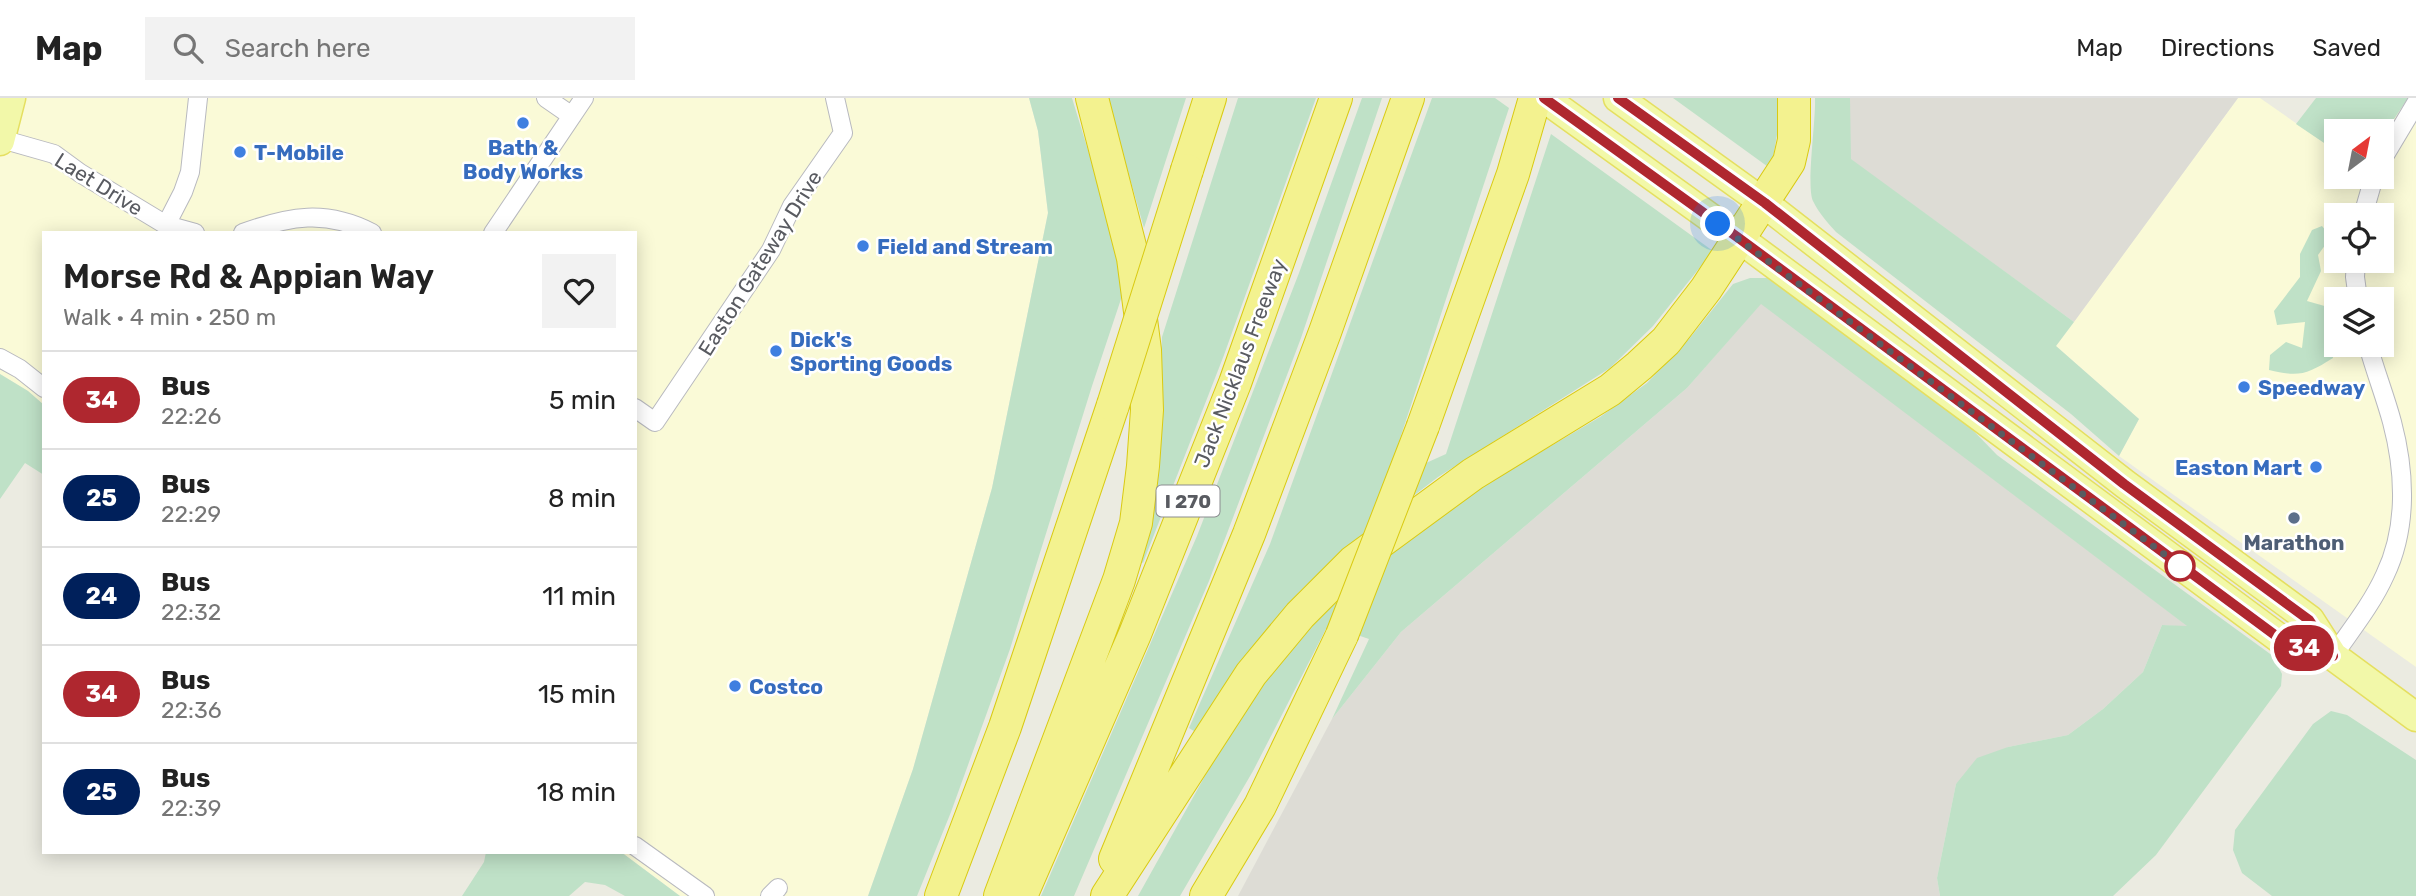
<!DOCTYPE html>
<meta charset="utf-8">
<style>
body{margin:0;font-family:Rubik,sans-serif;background:#f2f2f2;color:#222;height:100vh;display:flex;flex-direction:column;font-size:26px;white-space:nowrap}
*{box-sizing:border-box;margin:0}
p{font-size:23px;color:#767676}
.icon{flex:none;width:38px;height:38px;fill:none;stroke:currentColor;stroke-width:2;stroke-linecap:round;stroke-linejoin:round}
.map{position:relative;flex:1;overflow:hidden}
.details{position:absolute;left:42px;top:133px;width:595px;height:623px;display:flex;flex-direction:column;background:#fff;border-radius:0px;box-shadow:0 4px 18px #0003}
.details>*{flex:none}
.badge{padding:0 14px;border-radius:23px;font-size:24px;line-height:46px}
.needle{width:46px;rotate:32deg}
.tools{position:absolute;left:2324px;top:21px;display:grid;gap:14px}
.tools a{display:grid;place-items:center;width:70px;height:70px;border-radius:0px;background:#fff;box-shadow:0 4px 18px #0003;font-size:35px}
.you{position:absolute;width:35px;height:35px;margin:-18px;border:5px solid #fff;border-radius:50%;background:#1a73e8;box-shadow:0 0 0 10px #1a73e833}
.map>.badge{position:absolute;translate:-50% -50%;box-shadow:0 0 0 4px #fff}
.round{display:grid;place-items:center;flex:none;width:74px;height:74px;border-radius:0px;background:#f2f2f2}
.headline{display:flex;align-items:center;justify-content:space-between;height:119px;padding:0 21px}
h1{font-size:33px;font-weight:600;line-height:52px}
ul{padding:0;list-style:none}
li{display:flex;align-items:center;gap:21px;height:98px;padding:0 21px;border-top:2px solid #e0e0e0}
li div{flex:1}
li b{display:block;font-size:26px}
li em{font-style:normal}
li .badge{min-width:77px;font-weight:700;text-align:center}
header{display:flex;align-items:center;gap:42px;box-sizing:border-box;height:98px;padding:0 35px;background:#fff;border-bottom:2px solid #e0e0e0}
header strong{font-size:33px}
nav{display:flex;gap:38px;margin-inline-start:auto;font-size:24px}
.search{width:490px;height:63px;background:#f2f2f2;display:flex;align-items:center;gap:18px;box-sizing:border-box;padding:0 24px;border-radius:0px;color:#767676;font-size:26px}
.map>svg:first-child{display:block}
.commercial{fill:#fafad7;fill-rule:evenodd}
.industrial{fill:#dddcd5}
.green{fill:#bfe1c7}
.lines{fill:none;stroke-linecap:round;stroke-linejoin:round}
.minor-casing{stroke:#b8b9bf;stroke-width:20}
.primary-casing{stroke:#e5df60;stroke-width:31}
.motorway-casing{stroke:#d9ca12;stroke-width:34}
.minor{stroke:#fff;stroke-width:18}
.primary{stroke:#f2f8a9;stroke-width:28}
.motorway{stroke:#f3f28f;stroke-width:32}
.motorway-bridge-casing{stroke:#d9ca12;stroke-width:34;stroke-linecap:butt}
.motorway-bridge{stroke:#f3f28f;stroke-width:32}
.line-casing{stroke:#fff;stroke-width:16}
.line{stroke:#af272f;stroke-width:10}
.walk{stroke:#595b61;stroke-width:7;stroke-dasharray:0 12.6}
.shop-dot{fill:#3f7fe0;stroke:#fff;stroke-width:2.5}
.service-dot{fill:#5c6f8a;stroke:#fff;stroke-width:2.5}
.stop-dot{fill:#fff;stroke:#af272f;stroke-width:3.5}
.labels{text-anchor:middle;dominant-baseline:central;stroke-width:5;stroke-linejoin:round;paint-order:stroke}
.shield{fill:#fff;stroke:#8b8c90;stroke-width:2}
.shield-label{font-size:19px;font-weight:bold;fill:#595b61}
.shop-label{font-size:21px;font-weight:bold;fill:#366cbe;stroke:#fff;text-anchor:start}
.street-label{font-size:21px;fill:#595b61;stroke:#fff}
.service-label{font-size:21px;font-weight:bold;fill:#4e5e75;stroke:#fff}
</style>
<header>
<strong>Map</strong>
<div class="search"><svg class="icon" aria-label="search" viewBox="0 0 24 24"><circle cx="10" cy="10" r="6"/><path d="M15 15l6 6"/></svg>Search here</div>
<nav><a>Map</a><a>Directions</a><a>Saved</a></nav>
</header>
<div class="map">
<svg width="2416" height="798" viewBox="0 0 2416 798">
<rect width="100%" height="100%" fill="#ebebe1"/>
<path class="commercial" d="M 0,0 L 1029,0 L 1038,33 L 1048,115 L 992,390 L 913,671 L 868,798 L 680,798 L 621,754 L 635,754 L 635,135 L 44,135 L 44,307 L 28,293 L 0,276 Z
M 2238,0 L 2260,0 L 2336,53 L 2336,79 L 2382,79 L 2382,39 L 2408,0 L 2416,0 L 2416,569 L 2119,358 L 2139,321 L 2056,248 ZM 2336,117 L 2382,117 L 2382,163 L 2336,163 ZM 2336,201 L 2382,201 L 2382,247 L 2336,247 Z"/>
<path class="industrial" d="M 1850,0 L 2238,0 L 2074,224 L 1850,61 Z
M 1761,205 L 2189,529 L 2162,527 L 2143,574 L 2103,611 L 2068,637 L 2008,649 L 1956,686 L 1937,780 L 1940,798 L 1238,798 L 1332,621 L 1401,534 L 1687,290 Z"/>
<path class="green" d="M 1029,0 L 1072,0 L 1098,85 L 1124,192 L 1092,288 L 1010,551 L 951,714 L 917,798 L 868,798 L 913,671 L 992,390 L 1048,115 L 1038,33 Z
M 1107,0 L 1186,0 L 1144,130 Z
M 1238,0 L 1316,0 L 1224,257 L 1143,465 L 1138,462 L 1158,338 L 1162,239 Z
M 1362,0 L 1382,0 L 1301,240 L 1209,483 L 1074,798 L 1041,798 L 1197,438 L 1299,175 Z
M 1432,0 L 1495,0 L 1509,10 L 1386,383 L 1446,356 L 1551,36 L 1713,153 L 1653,228 L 1610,270 L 1438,379 L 1344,451 L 1299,494 L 1250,552 L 1197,635 L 1189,630 L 1270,446 Z
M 1673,0 L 1780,0 L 1781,14 L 1771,71 Z
M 1815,0 L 1850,0 L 1851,61 L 2074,224 L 2056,248 L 2139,321 L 2119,358 L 2071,316 L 1836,134 C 1828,125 1818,114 1813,103 C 1806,88 1816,23 1815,0 Z
M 2316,0 L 2408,0 L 2382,39 L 2382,33 L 2336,33 L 2336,53 L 2296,26 Z
M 2322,128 L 2331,139 L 2318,157 L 2321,173 L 2307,203 L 2328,209 L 2333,260 C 2306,277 2299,279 2269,272 L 2270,257 L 2286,244 L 2302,250 L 2305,224 L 2277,227 L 2274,213 L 2300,179 L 2300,156 L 2312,132 Z
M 1750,180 L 1768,180 L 1962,321 L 1997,357 L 2273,558 L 2282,576 L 2281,588 L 2156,757 L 2113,798 L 1940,798 L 1937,780 L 1956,686 L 1977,660 L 2008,649 L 2068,637 L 2103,611 L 2143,574 L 2162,527 L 2187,528 L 1761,206 L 1687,290 L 1401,534 L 1332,621 L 1369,541 L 1328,527 L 1253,673 L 1180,798 L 1138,798 L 1229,635 L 1287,552 L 1333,504 L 1421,425 L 1600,319 L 1647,285 L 1689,241 L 1733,186 Z
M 0,276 L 28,293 L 44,307 L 44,377 L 25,365 L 0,401 Z
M 2331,613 L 2347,617 L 2416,662 L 2416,798 L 2272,798 L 2242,775 L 2233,752 L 2235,732 L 2313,626 Z
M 486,754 L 621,754 L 680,798 L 625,798 L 605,787 L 585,784 L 569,798 L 462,798 L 484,764 Z"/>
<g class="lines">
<g class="minor-casing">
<path id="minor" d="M 546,0 L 572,18
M 1,41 L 54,56 L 80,75 L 166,127 L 195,135
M 2382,62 L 2416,5
M 2363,117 L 2374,79
M 166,127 L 183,94 L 190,74 L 198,0
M 243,135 C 289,118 326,111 372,135
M 493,135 L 584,0
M 2356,163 L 2355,179 L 2358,201
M 0,260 L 20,271 L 44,290
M 635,310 L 655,324 L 746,189 L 771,152 L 792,108 L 843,35 L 835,0
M 2333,558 C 2351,532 2372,506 2385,477 C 2408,429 2405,373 2392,324 C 2385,298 2375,273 2368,247
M 635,748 L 705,798
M 770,798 L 778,790"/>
</g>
<g class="primary-casing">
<path id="primary" d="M 1544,0 L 1740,141 L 2283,543 L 2333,558
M 1618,0 L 1764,105 L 2125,386 L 2310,522 L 2333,558 L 2416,619
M 0,43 L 11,0"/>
</g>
<g class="motorway-casing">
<path id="motorway" d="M 1187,72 L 1210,0
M 1423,328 L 1513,76 L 1535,0
M 1115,761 L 1249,436 L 1325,234 L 1408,0
M 941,798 L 1005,629 L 1113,307
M 1000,798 L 1119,482 L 1136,425 L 1143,368 L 1147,312 L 1145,252 L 1133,160 L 1092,0
M 1021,798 L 1135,536 L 1235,285 L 1336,0
M 1107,798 L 1251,576 L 1300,517 L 1353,464 L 1473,376 L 1610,292 L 1639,268 L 1666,243 L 1706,191 L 1789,64 L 1794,42 L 1794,0
M 1206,798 L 1260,708 L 1342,537"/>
</g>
<use href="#minor" class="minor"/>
<use href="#primary" class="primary"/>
<use href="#motorway" class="motorway"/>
<g class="motorway-bridge-casing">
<path id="motorway-bridge" d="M 1113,307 L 1187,72
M 1342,537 L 1423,328"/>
</g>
<use href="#motorway-bridge" class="motorway-bridge"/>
</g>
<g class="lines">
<g class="line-casing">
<path id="line" d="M 1544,0 L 1740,141 L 2283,543 L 2333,558 L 2309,522 L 2124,386 L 1765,105 L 1618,0"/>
</g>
<use href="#line" class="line"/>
<path class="walk" d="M 1718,126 L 2180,468"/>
</g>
<g class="shop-dot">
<circle cx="523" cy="25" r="7"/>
<circle cx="240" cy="54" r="7"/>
<circle cx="863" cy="148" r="7"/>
<circle cx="776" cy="253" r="7"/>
<circle cx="2244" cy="289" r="7"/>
<circle cx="2316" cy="369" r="7"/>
<circle cx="735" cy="588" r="7"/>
</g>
<circle class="service-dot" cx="2294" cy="420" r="7"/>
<circle class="stop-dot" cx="2180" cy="468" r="14"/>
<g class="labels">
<rect class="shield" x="1156.5" y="387.5" width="63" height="31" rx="5"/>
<g class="shield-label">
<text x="1188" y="403">I 270</text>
</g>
<g class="shop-label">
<text x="523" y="49" text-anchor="middle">Bath &amp;<tspan x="523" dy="24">Body Works</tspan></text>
<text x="254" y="54">T-Mobile</text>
<text x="877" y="148">Field and Stream</text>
<text x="790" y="241">Dick's<tspan x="790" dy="24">Sporting Goods</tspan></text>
<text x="2258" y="289">Speedway</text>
<text x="2302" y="369" text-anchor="end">Easton Mart</text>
<text x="749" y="588">Costco</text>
</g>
<g class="street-label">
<text transform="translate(99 86) rotate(32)">Laet Drive</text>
<text transform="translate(760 165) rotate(-58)">Easton Gateway Drive</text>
<text transform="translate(1240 265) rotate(-69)">Jack Nicklaus Freeway</text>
</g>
<g class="service-label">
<text x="2294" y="444">Marathon</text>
</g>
</g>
</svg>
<div class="tools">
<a><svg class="needle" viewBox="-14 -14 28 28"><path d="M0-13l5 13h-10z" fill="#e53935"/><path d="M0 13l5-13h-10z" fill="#767676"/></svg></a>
<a><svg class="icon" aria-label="locate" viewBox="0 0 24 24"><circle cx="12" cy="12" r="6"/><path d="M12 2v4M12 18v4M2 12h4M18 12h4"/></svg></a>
<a><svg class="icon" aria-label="layers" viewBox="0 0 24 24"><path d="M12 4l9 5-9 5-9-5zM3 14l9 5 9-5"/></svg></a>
</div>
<div class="you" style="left:1718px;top:126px"></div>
<b class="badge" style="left:2304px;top:550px;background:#af272f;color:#fff">34</b>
<section class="details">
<div class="headline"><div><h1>Morse Rd &amp; Appian Way</h1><p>Walk · 4 min · 250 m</p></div><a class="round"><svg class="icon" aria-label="heart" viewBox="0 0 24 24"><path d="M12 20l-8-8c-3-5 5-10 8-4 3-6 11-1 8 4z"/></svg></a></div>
<ul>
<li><span class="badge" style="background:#af272f;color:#fff">34</span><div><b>Bus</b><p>22:26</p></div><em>5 min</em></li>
<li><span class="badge" style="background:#00205b;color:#fff">25</span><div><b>Bus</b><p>22:29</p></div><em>8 min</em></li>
<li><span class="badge" style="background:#00205b;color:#fff">24</span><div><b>Bus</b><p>22:32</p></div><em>11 min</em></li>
<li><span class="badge" style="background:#af272f;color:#fff">34</span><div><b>Bus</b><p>22:36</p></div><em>15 min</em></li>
<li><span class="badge" style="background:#00205b;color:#fff">25</span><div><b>Bus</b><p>22:39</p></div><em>18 min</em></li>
</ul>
</section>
</div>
